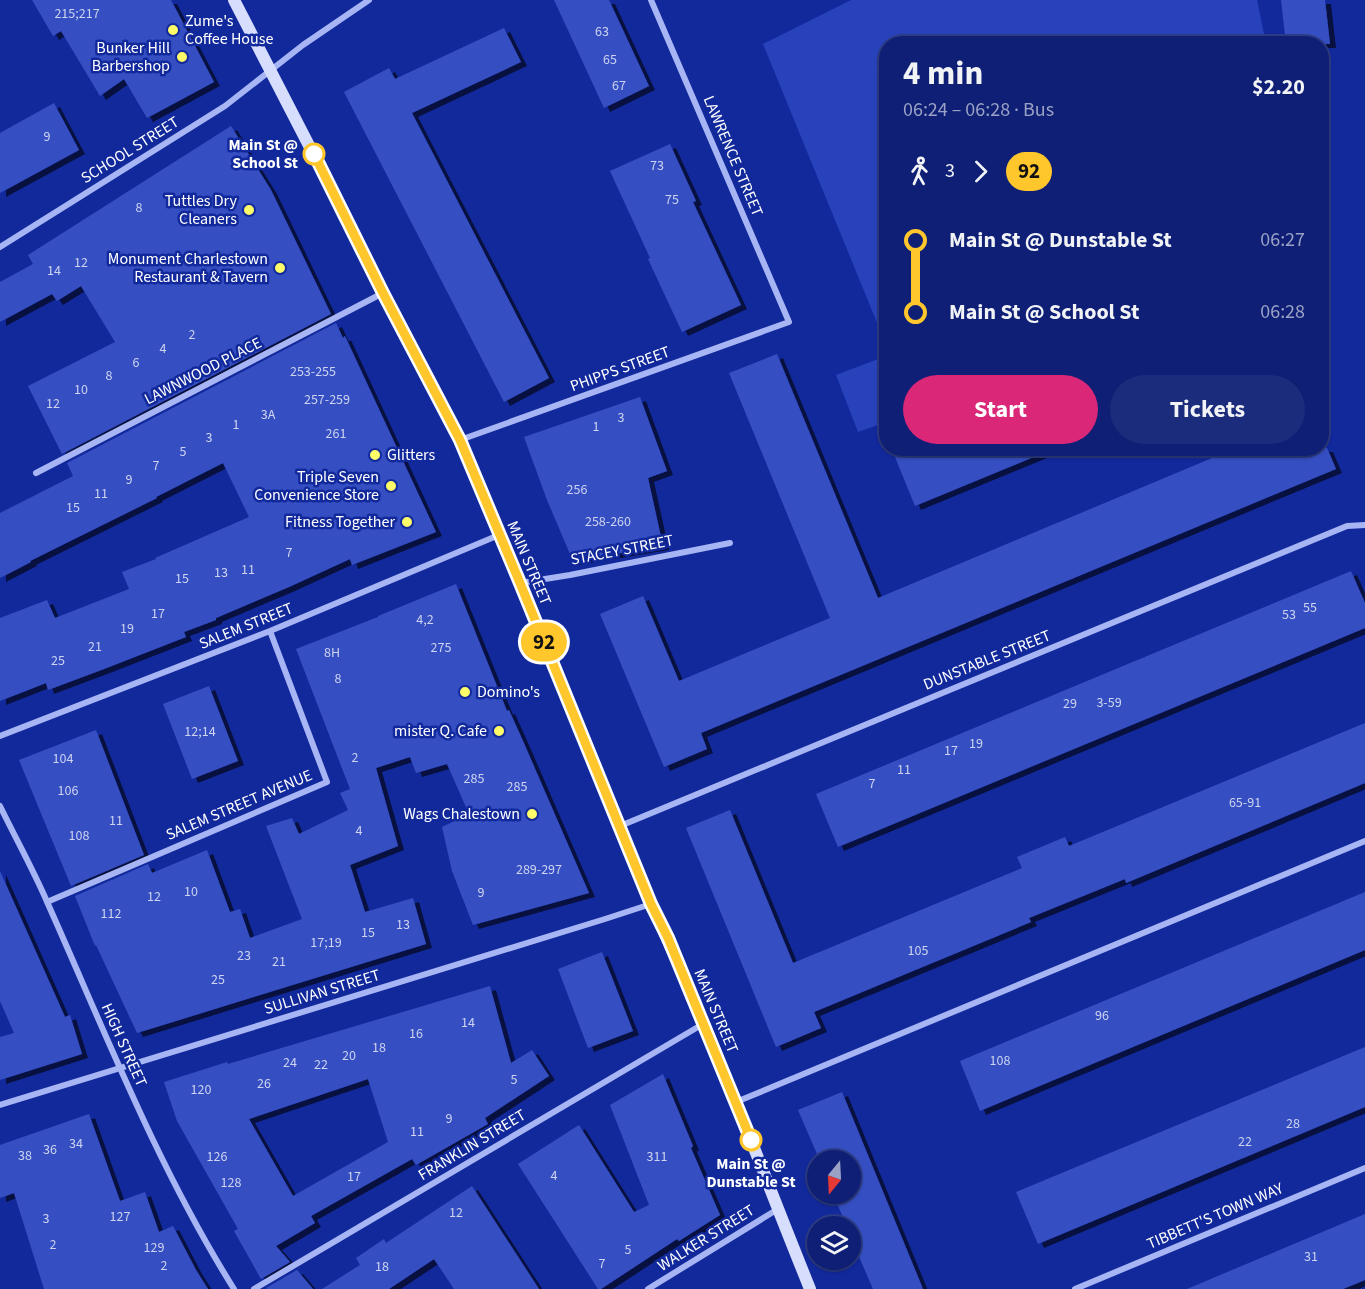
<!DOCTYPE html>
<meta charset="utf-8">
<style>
body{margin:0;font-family:"Source Sans 3",sans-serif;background:#1c2c7d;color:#f1f3f6;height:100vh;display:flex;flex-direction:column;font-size:22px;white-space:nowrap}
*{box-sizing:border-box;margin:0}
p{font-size:20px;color:#9ba2c5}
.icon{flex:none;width:33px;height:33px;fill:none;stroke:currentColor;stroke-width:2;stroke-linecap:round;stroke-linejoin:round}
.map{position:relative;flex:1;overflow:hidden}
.details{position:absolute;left:879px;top:36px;width:450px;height:420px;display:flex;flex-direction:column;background:#0e1f75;border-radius:24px;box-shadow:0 2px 4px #0004,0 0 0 2px #2e3d87}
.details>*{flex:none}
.badge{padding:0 12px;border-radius:20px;font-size:21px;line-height:39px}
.needle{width:39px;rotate:198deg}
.fabs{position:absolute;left:807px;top:1150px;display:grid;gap:12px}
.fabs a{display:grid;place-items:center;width:54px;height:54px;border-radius:50%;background:#0e1f75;box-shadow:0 2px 4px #0004,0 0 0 2px #2e3d87;font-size:30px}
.map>.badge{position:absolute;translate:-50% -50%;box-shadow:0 0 0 3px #fff}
.legs{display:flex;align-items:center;gap:9px;height:66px;padding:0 24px;font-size:20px}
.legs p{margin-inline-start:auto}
.headline{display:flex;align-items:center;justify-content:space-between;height:102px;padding:0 24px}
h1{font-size:33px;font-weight:700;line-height:45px}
.action{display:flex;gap:12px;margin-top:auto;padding:12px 24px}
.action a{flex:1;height:69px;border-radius:36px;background:#db2777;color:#fff;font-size:24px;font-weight:700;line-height:69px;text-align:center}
.action a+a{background:#1c2c7d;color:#f1f3f6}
ul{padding:0 24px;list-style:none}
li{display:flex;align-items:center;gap:21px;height:72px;font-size:22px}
li i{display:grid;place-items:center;width:9px;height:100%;margin:0 8px;background:currentColor}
li i::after{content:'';width:15px;height:15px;margin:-8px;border:4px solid;border-radius:50%;background:#0e1f75}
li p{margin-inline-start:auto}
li:first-child i{background:linear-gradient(#0000 50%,currentColor 0)}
li:last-child i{background:linear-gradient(currentColor 50%,#0000 0)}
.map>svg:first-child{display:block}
.green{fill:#2842bc}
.building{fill:#364fc2;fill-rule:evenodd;filter:url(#shadow)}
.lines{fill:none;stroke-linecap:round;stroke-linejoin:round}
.minor{stroke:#a7b5f4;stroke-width:6}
.secondary{stroke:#d7ddfd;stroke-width:12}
.line-1-casing{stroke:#fff;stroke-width:14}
.line-1{stroke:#ffc72c;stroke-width:9}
.poi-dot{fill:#fffc6a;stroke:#12299c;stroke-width:2}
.stop-1-dot{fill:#fff;stroke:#ffc72c;stroke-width:3}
.labels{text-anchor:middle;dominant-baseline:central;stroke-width:5;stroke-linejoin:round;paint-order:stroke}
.number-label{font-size:14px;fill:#cdd3f0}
.poi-label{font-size:16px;fill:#fff;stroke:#12299c;text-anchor:end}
.stop-label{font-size:16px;font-weight:bold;fill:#fff;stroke:#12299c;text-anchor:end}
.street-label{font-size:16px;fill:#fff;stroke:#12299c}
</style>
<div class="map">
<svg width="1365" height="1289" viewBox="0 0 1365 1289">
<defs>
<filter id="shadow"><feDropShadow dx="6" dy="4" stdDeviation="0" flood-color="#0009"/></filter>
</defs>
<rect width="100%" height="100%" fill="#12299c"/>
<path class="green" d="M 851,0 L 1257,0 L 1266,43 L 886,44 L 886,335 L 882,335 L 763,44 Z
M 886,356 L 886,422 L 858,432 L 836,375 Z"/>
<path class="building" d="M 32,0 L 171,0 L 214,82 L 147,118 L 124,79 L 100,96 L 61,31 L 53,36 Z
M 554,0 L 609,0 L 649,86 L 604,108 Z
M 1281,0 L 1325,0 L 1330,44 L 1286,44 Z
M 504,28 L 521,62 L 412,113 L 549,378 L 504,402 L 344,92 L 389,68 L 395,79 Z
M 54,103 L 79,150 L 0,193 L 0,133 Z
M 231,126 L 271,190 L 331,314 L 62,454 L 28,386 L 115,342 L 81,286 L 57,301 L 52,294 L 0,322 L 0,282 L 33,264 L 28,255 Z
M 670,144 L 696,201 L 693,202 L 741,305 L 682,332 L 648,259 L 650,258 L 610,171 Z
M 336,323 L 343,338 L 345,336 L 436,532 L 352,565 L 350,559 L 289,587 L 216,618 L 216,620 L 184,632 L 186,637 L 104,669 L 48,690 L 46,683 L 0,701 L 0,618 L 47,600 L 55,618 L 129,589 L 122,572 L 156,559 L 155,558 L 249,517 L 223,463 L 156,497 L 157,498 L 30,561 L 31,562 L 0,578 L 0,513 L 73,476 L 67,463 Z
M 777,354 L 878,598 L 1236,448 L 1327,448 L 1336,469 L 701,733 L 707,749 L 664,767 L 600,614 L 643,596 L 679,681 L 830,618 L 729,373 Z
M 640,397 L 667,471 L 648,478 L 663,546 L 573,561 L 547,500 L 524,437 Z
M 915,448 L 1052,448 L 1053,449 L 915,506 L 895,457 Z
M 1351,571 L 1365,603 L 1365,628 L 838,847 L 816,794 Z
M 456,584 L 507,711 L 509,710 L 523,741 L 589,893 L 473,925 L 452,871 L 442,827 L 469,814 L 447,764 L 416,773 L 410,757 L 376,768 L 398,846 L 350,865 L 365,912 L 413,898 L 426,944 L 137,1033 L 96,945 L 95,946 L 75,896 L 148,864 L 152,873 L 207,850 L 230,912 L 240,909 L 250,938 L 302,919 L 266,826 L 292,818 L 299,834 L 348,810 L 340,793 L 350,789 L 296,649 L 378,617 L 378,616 Z
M 209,686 L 238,761 L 192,779 L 163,704 Z
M 1365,723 L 1365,783 L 1126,883 L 1125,879 L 1029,918 L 1031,922 L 814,1012 L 821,1028 L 776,1047 L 686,828 L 730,810 L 793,963 L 1022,868 L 1017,857 L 1065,837 L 1069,846 Z
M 96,730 L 144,855 L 71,886 L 19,760 Z
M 0,871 L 65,1017 L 70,1015 L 82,1054 L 0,1080 L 0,1037 L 14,1033 L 0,1001 Z
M 1365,892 L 1365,950 L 980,1111 L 960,1061 Z
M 602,952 L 633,1031 L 588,1048 L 558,969 Z
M 490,986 L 511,1063 L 532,1050 L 549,1076 L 485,1118 L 488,1124 L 416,1165 L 412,1159 L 311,1216 L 315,1223 L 276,1246 L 290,1262 L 261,1279 L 234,1231 L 238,1229 L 177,1121 L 164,1082 L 227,1062 L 228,1064 ZM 368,1079 L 388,1142 L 293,1196 L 249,1119 Z
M 1365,1047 L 1365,1107 L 1038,1244 L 1016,1192 Z
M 663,1074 L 693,1146 L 691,1148 L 720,1215 L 679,1241 L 677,1239 L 601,1289 L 598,1289 L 518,1164 L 579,1125 L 634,1212 L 649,1205 L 610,1105 Z
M 842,1092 L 923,1289 L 873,1289 L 850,1236 L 850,1227 L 847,1227 L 833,1194 L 850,1194 L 850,1161 L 820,1161 L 798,1110 Z
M 89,1114 L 120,1201 L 145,1192 L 159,1232 L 173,1226 L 196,1270 L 208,1289 L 44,1289 L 14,1193 L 0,1198 L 0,1145 Z
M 472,1186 L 539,1289 L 454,1289 L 434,1259 L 389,1289 L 322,1289 L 360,1265 L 356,1258 L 384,1239 L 386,1243 Z
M 1365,1214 L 1365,1280 L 1343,1289 L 1187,1289 Z
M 297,1270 L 313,1289 L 267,1289 L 266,1288 Z"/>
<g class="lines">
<path class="minor" d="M 0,247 L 225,106 L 303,45 L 369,0
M 460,440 L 789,322 L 651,0
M 36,473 L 383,293
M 520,583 L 570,575 L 730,543
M 0,736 L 270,631 L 499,535
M 0,806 C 16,839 34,871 48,904 C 106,1034 158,1168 234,1289
M 620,826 L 1347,526 L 1365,525
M 47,902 L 327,782 L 270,631
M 736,1102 L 1365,841
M 0,1105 L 605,919 L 651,904
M 254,1289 L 703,1024
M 648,1289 L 778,1209
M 1075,1289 L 1365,1168"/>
<path class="secondary" d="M 234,0 L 334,194 L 383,293 L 460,440 L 520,583 L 651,904 C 710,1030 758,1160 810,1289"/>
</g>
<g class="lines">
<g class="line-1-casing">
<path id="line-1" d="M 314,154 L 383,293 L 460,440 L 520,583 L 651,904 L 668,938 L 751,1140"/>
</g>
<use href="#line-1" class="line-1"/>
</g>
<g class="poi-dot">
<circle cx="173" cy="30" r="6"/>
<circle cx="182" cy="57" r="6"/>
<circle cx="249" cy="210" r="6"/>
<circle cx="280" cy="268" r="6"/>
<circle cx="375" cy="455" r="6"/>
<circle cx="391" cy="486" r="6"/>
<circle cx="407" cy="522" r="6"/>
<circle cx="465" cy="692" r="6"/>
<circle cx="499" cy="731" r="6"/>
<circle cx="532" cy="814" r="6"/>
</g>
<g class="stop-1-dot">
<circle cx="314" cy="154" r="10"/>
<circle cx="751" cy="1140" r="10"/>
</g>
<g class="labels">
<g class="number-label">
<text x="77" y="14">215;217</text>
<text x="602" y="32">63</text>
<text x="610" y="60">65</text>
<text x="619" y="86">67</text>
<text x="47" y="137">9</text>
<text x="657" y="166">73</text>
<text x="672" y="200">75</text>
<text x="139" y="208">8</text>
<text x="81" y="263">12</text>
<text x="54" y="271">14</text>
<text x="192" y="335">2</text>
<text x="163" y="349">4</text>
<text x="136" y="363">6</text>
<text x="313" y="372">253-255</text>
<text x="109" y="376">8</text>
<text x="81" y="390">10</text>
<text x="327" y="400">257-259</text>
<text x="53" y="404">12</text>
<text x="268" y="415">3A</text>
<text x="621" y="418">3</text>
<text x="236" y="425">1</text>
<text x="596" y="427">1</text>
<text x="336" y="434">261</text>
<text x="209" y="438">3</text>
<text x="183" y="452">5</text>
<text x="156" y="466">7</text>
<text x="129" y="480">9</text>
<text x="577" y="490">256</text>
<text x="101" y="494">11</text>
<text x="73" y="508">15</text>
<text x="608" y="522">258-260</text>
<text x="289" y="553">7</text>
<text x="248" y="570">11</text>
<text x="221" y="573">13</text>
<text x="182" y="579">15</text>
<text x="1310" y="608">55</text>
<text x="158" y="614">17</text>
<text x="1289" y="615">53</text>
<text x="425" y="620">4,2</text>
<text x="127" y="629">19</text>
<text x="95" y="647">21</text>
<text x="441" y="648">275</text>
<text x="332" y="653">8H</text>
<text x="58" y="661">25</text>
<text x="338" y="679">8</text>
<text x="1109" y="703">3-59</text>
<text x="1070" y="704">29</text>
<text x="200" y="732">12;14</text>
<text x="976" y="744">19</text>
<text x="951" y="751">17</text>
<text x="355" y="758">2</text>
<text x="63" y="759">104</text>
<text x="904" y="770">11</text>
<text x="474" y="779">285</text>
<text x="872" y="784">7</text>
<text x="517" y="787">285</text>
<text x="68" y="791">106</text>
<text x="1245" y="803">65-91</text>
<text x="116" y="821">11</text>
<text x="359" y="831">4</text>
<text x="79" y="836">108</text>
<text x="539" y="870">289-297</text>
<text x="191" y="892">10</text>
<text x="481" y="893">9</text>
<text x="154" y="897">12</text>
<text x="111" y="914">112</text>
<text x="403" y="925">13</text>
<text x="368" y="933">15</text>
<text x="326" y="943">17;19</text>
<text x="918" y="951">105</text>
<text x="244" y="956">23</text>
<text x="279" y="962">21</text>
<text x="218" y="980">25</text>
<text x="1102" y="1016">96</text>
<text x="468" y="1023">14</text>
<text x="416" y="1034">16</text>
<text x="379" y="1048">18</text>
<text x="349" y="1056">20</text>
<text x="1000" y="1061">108</text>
<text x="290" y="1063">24</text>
<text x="321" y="1065">22</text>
<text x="514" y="1080">5</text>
<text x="264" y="1084">26</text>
<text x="201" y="1090">120</text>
<text x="449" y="1119">9</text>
<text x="1293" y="1124">28</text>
<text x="417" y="1132">11</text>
<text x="1245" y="1142">22</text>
<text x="76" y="1144">34</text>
<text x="50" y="1150">36</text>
<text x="25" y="1156">38</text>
<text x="217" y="1157">126</text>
<text x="657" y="1157">311</text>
<text x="554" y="1176">4</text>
<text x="354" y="1177">17</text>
<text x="231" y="1183">128</text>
<text x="456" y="1213">12</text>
<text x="120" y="1217">127</text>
<text x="46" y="1219">3</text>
<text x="53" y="1245">2</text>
<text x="154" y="1248">129</text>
<text x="628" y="1250">5</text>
<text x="1311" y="1257">31</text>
<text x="602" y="1264">7</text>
<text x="164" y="1266">2</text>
<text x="382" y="1267">18</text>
</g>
<g class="poi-label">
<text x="185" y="21" text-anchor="start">Zume's<tspan x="185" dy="18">Coffee House</tspan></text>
<text x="170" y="48">Bunker Hill<tspan x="170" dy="18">Barbershop</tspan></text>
<text x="237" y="201">Tuttles Dry<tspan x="237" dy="18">Cleaners</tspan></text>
<text x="268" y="259">Monument Charlestown<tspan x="268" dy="18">Restaurant &amp; Tavern</tspan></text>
<text x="387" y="455" text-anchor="start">Glitters</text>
<text x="379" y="477">Triple Seven<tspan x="379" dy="18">Convenience Store</tspan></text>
<text x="395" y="522">Fitness Together</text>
<text x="477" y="692" text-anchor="start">Domino's</text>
<text x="487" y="731">mister Q. Cafe</text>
<text x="520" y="814">Wags Chalestown</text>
</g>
<g class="stop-label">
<text x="298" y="145">Main St @<tspan x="298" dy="18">School St</tspan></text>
<text x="751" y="1164" text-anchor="middle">Main St @<tspan x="751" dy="18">Dunstable St</tspan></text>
</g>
<g class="street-label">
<text transform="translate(130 150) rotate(-32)">SCHOOL STREET</text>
<text transform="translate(733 156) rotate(67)">LAWRENCE STREET</text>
<text transform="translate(620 369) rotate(-20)">PHIPPS STREET</text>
<text transform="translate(203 371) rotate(-27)">LAWNWOOD PLACE</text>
<text transform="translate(622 550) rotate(-11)">STACEY STREET</text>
<text transform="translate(529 563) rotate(67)">MAIN STREET</text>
<text transform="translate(246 626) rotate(-22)">SALEM STREET</text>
<text transform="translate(987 660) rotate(-22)">DUNSTABLE STREET</text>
<text transform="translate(239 805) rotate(-23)">SALEM STREET AVENUE</text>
<text transform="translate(322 992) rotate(-17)">SULLIVAN STREET</text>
<text transform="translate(716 1011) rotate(67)">MAIN STREET</text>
<text transform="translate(124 1045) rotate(66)">HIGH STREET</text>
<text transform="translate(472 1145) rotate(-31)">FRANKLIN STREET</text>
<text transform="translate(1215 1216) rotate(-23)">TIBBETT'S TOWN WAY</text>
<text transform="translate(706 1238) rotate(-32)">WALKER STREET</text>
</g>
</g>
</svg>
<div class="fabs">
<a><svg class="needle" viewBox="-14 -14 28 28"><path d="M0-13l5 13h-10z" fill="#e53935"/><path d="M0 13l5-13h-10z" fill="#9ba2c5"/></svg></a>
<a><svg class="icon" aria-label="layers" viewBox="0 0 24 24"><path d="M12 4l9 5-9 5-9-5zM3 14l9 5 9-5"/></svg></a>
</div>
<b class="badge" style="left:544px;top:642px;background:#ffc72c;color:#111">92</b>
<section class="details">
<div class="headline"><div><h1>4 min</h1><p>06:24 – 06:28 · Bus</p></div><b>$2.20</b></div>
<div class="legs"><svg class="icon" aria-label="walk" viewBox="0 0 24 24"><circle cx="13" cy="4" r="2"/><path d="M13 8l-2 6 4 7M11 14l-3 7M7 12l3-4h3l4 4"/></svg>3<svg class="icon" aria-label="forward" viewBox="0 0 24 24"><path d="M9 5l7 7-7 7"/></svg><b class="badge" style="background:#ffc72c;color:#111">92</b></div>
<ul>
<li><i style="color:#ffc72c"></i><b>Main St @ Dunstable St</b><p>06:27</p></li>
<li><i style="color:#ffc72c"></i><b>Main St @ School St</b><p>06:28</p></li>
</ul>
<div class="action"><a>Start</a><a>Tickets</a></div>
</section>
</div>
